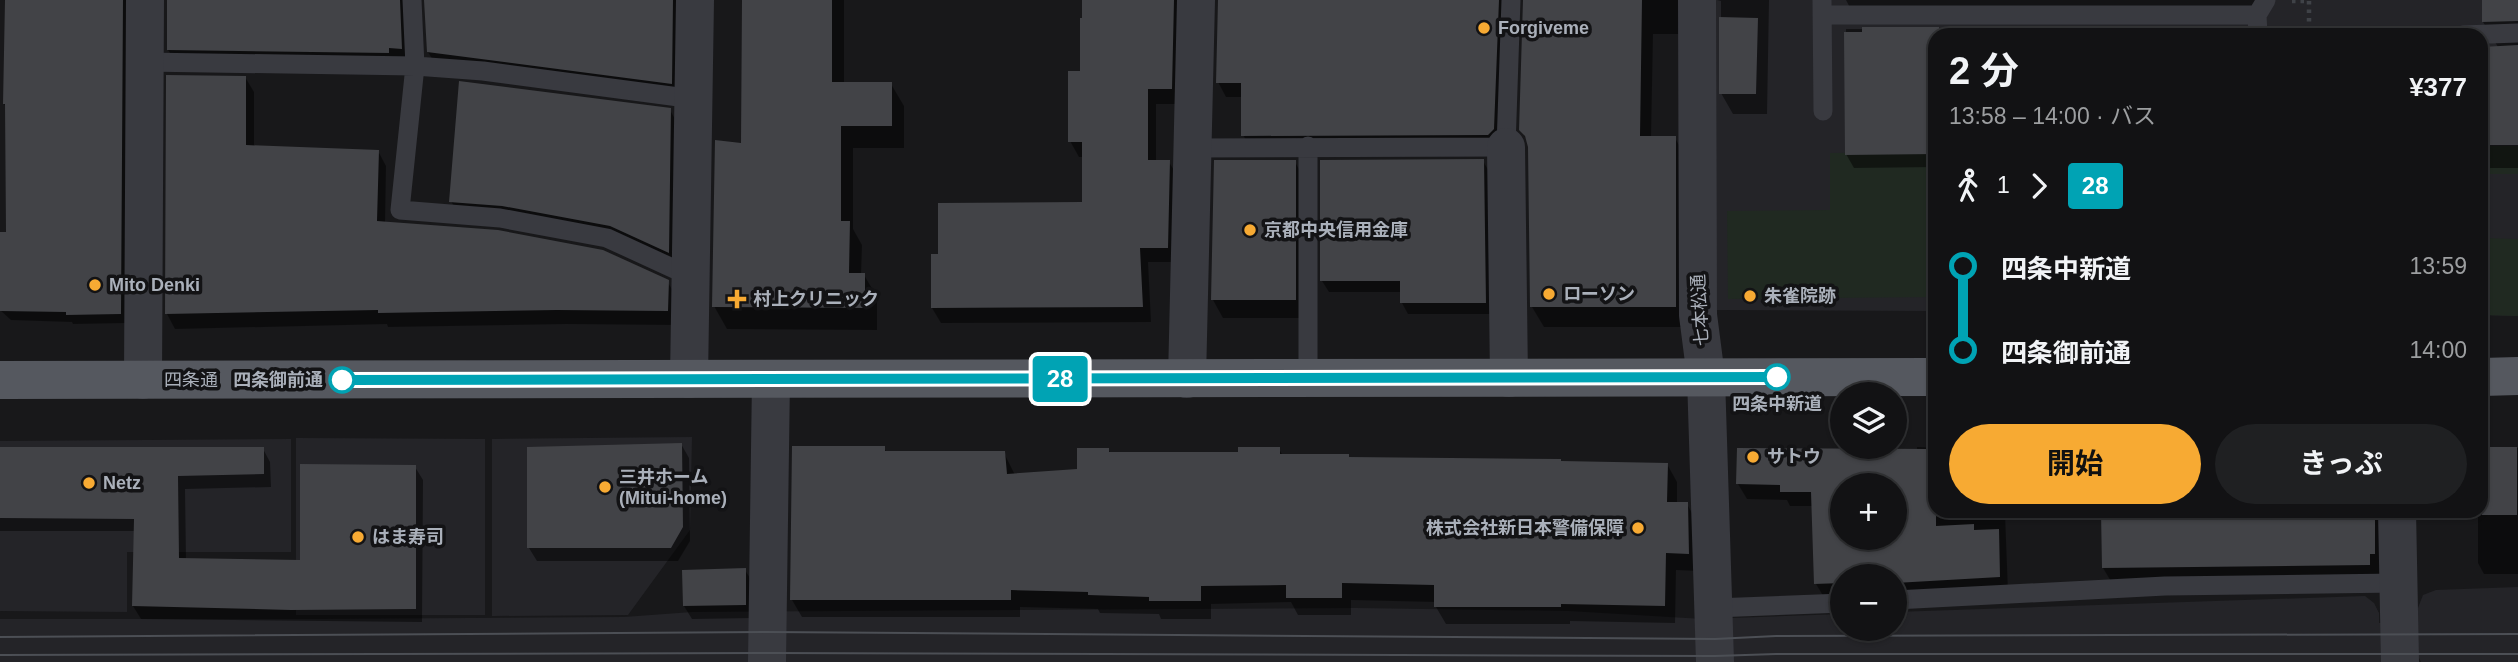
<!DOCTYPE html>
<html lang="ja">
<meta charset="utf-8">
<style>
body{margin:0;font-family:Helvetica,"Noto Sans JP",sans-serif;background:#1f2022;color:#f1f3f6;height:100vh;display:flex;flex-direction:column;font-size:26px;white-space:nowrap}
*{box-sizing:border-box;margin:0}
p{font-size:23px;color:#9c9ea0}
.icon{flex:none;width:38px;height:38px;fill:none;stroke:currentColor;stroke-width:2;stroke-linecap:round;stroke-linejoin:round}
.map{position:relative;flex:1;overflow:hidden}
.drawer{position:absolute;left:1928px;top:28px;width:560px;height:490px;display:flex;flex-direction:column;background:#121214;border-radius:21px;box-shadow:0 2px 5px #0004,0 0 0 2px #313234}
.drawer>*{flex:none}
.badge{padding:0 14px;border-radius:5px;font-size:24px;line-height:46px}
.tools{position:absolute;left:1830px;top:382px;display:grid;gap:14px}
.tools a{display:grid;place-items:center;width:77px;height:77px;border-radius:50%;background:#121214;box-shadow:0 2px 5px #0004,0 0 0 2px #313234;font-size:35px}
.map>.badge{position:absolute;translate:-50% -50%;box-shadow:0 0 0 4px #fff}
.legs{display:flex;align-items:center;gap:10px;height:77px;padding:0 21px;font-size:23px}
.legs p{margin-inline-start:auto}
.headline{display:flex;align-items:center;justify-content:space-between;height:119px;padding:0 21px}
h1{font-size:38px;font-weight:700;line-height:52px}
.button{display:flex;gap:14px;margin-top:auto;padding:14px 21px}
.button a{flex:1;height:80px;border-radius:42px;background:#f7aa33;color:#111;font-size:28px;font-weight:700;line-height:80px;text-align:center}
.button a+a{background:#1f2022;color:#f1f3f6}
ul{padding:0 21px;list-style:none}
li{display:flex;align-items:center;gap:24px;height:84px;font-size:26px}
li i{display:grid;place-items:center;width:10px;height:100%;margin:0 9px;background:currentColor}
li i::after{content:'';width:18px;height:18px;margin:-9px;border:5px solid;border-radius:50%;background:#121214}
li p{margin-inline-start:auto}
li:first-child i{background:linear-gradient(#0000 50%,currentColor 0)}
li:last-child i{background:linear-gradient(currentColor 50%,#0000 0)}
.map>svg:first-child{display:block}
.built{fill:#242428}
.green{fill:#202921}
.shadow{fill:#0007;fill-rule:evenodd}
.building{fill:#424347;fill-rule:evenodd}
.lines{fill:none;stroke-linecap:round;stroke-linejoin:round}
.path{stroke:#3f4247;stroke-width:4.5;stroke-dasharray:3.5 5;stroke-linecap:butt}
.service{stroke:#393a40;stroke-width:19}
.minor{stroke:#393a40;stroke-width:38}
.primary{stroke:#55585f;stroke-width:38}
.tram{stroke:#4c4f55;stroke-width:2}
.line-1-casing{stroke:#fff;stroke-width:16}
.line-1{stroke:#00a3b4;stroke-width:10}
.poi-dot{fill:#f7aa33;stroke:#131315;stroke-width:2.5}
.stop-1-dot{fill:#fff;stroke:#00a3b4;stroke-width:3.5}
.labels{text-anchor:middle;dominant-baseline:central;stroke-width:7;stroke-linejoin:round;paint-order:stroke}
.poi-label{font-size:18px;font-weight:bold;fill:#aab0ba;stroke:#131315;text-anchor:start}
.street-label{font-size:18px;fill:#aab0ba;stroke:#131315}
.stop-label{font-size:18px;font-weight:bold;fill:#aab0ba;stroke:#131315;text-anchor:end}
</style>
<div class="map">
<svg width="2518" height="662" viewBox="0 0 2518 662">
<rect width="100%" height="100%" fill="#18181a"/>
<path class="built" d="M 1709,0 L 2518,0 L 2518,316 L 2482,315 L 2482,35 L 1936,35 L 1935,311 L 1717,310 Z
M 692,437 L 690,530 L 628,615 L 492,616 L 492,439 Z
M 296,438 L 485,439 L 485,615 L 296,615 Z
M 291,439 L 291,552 L 127,552 L 127,612 L 0,611 L 0,441 Z
M 2518,587 L 2518,662 L 2421,662 L 2417,654 L 2418,608 L 2423,595 L 2436,590 Z
M 2365,596 L 2374,603 L 2379,613 L 2379,623 L 2384,623 L 2384,662 L 0,662 L 0,619 L 311,619 L 624,617 L 692,612 L 1356,608 L 1569,611 L 1703,619 L 1843,614 L 1843,628 L 1895,628 L 1895,612 Z"/>
<path class="green" d="M 2482,146 L 2518,146 L 2518,174 L 2482,174 Z
M 1935,152 L 1935,297 L 1728,299 L 1727,211 L 1830,210 L 1830,153 Z
M 2482,238 L 2518,239 L 2518,316 L 2482,315 Z"/>
<path class="shadow" d="M 7,0 L 131,0 L 126,323 L 73,324 L 72,322 L 11,320 L 0,310 L 0,234 L 8,234 L 7,108 L 4,104 Z
M 169,0 L 410,0 L 406,58 L 174,59 L 168,50 Z
M 426,0 L 681,0 L 676,93 L 434,62 L 428,52 Z
M 744,0 L 844,0 L 844,84 L 891,84 L 904,106 L 904,148 L 853,148 L 853,229 L 862,245 L 861,275 L 864,275 L 877,297 L 877,330 L 727,329 L 714,306 L 743,145 Z
M 1084,0 L 1190,0 L 1180,104 L 1156,104 L 1156,162 L 1169,162 L 1178,177 L 1176,262 L 1148,262 L 1151,322 L 941,323 L 932,308 L 940,256 L 1084,203 L 1084,157 L 1079,157 L 1070,141 L 1082,73 Z
M 1220,0 L 1510,0 L 1502,144 L 1252,150 L 1243,135 L 1243,97 L 1226,97 L 1218,82 Z
M 1525,0 L 1702,0 L 1686,34 L 1653,34 L 1651,138 L 1675,138 L 1686,158 L 1687,327 L 1544,327 L 1532,307 L 1529,144 L 1521,129 Z
M 1717,0 L 1769,0 L 1767,114 L 1733,114 L 1721,93 L 1721,1 Z
M 1846,0 L 2258,0 L 2258,10 L 1858,23 Z
M 2483,0 L 2518,0 L 2518,168 L 2486,168 L 2482,161 L 2482,56 L 2498,47 L 2483,22 Z
M 1846,29 L 2228,29 L 2231,35 L 1936,35 L 1936,167 L 1854,168 L 1846,154 Z
M 168,76 L 245,77 L 254,92 L 254,147 L 378,151 L 386,166 L 385,224 L 667,281 L 676,296 L 676,325 L 567,324 L 388,327 L 387,324 L 175,329 L 167,314 Z
M 670,110 L 675,119 L 673,260 L 456,210 L 451,201 Z
M 1483,161 L 1490,173 L 1492,314 L 1408,314 L 1402,303 L 1402,292 L 1329,292 L 1322,281 Z
M 1295,162 L 1305,180 L 1305,318 L 1223,318 L 1213,300 Z
M 681,444 L 689,458 L 690,541 L 678,561 L 537,561 L 529,548 Z
M 1917,447 L 1936,448 L 1936,511 L 2008,511 L 2008,513 L 2005,513 L 2008,592 L 1895,597 L 1895,576 L 1843,576 L 1843,599 L 1825,599 L 1816,584 L 1814,506 L 1790,506 L 1787,500 L 1747,499 L 1738,484 L 1739,450 L 1917,451 ZM 1843,485 L 1895,485 L 1895,537 L 1843,537 Z
M 884,448 L 887,453 L 1004,453 L 1015,475 L 1079,470 L 1108,449 L 1111,454 L 1240,454 L 1279,449 L 1283,456 L 1350,459 L 1667,464 L 1677,482 L 1677,504 L 1687,504 L 1697,522 L 1698,571 L 1676,570 L 1675,623 L 1570,621 L 1570,624 L 1446,624 L 1436,607 L 1436,602 L 1351,600 L 1351,615 L 1298,615 L 1291,602 L 1211,604 L 1211,619 L 1161,619 L 1159,614 L 1100,613 L 1098,609 L 1020,607 L 1020,617 L 802,617 L 792,600 Z
M 2482,448 L 2518,448 L 2518,574 L 2484,574 L 2478,563 L 2478,511 L 2482,511 Z
M 263,449 L 270,462 L 271,487 L 185,489 L 186,560 L 302,562 L 415,467 L 423,480 L 422,622 L 141,619 L 133,606 L 135,531 L 0,531 L 0,450 Z
M 2393,511 L 2388,579 L 2118,593 L 2103,568 L 2182,511 Z
M 745,570 L 753,583 L 753,618 L 692,619 L 684,606 Z"/>
<path class="building" d="M 5,0 L 123,0 L 121,314 L 66,315 L 66,312 L 0,311 L 0,232 L 6,232 L 5,104 L 3,104 Z
M 167,0 L 400,0 L 402,49 L 389,48 L 389,53 L 167,50 Z
M 424,0 L 673,0 L 672,84 L 427,52 Z
M 742,0 L 832,0 L 832,82 L 892,82 L 892,126 L 841,126 L 841,221 L 850,221 L 849,273 L 865,273 L 865,308 L 712,307 L 715,140 L 741,143 Z
M 1082,0 L 1174,0 L 1172,89 L 1148,89 L 1148,160 L 1170,160 L 1168,248 L 1140,248 L 1143,307 L 931,308 L 931,254 L 938,254 L 938,203 L 1082,202 L 1082,142 L 1068,142 L 1068,71 L 1080,71 L 1080,18 L 1082,18 Z
M 1218,0 L 1499,0 L 1494,129 L 1488,135 L 1241,136 L 1241,83 L 1216,83 Z
M 1523,0 L 1642,0 L 1640,136 L 1676,136 L 1676,307 L 1530,307 L 1528,147 L 1525,136 L 1519,130 Z
M 2482,0 L 2518,0 L 2518,21 L 2482,22 Z
M 1719,17 L 1758,18 L 1756,94 L 1719,94 Z
M 1862,27 L 1939,27 L 1939,35 L 1936,35 L 1936,154 L 1845,155 L 1844,32 L 1862,32 Z
M 2518,45 L 2518,145 L 2482,145 L 2482,47 Z
M 166,75 L 246,76 L 246,145 L 379,150 L 377,221 L 498,230 L 603,250 L 669,280 L 668,311 L 557,310 L 378,313 L 378,310 L 165,314 Z
M 459,81 L 671,108 L 669,253 L 610,226 L 502,206 L 449,202 Z
M 1484,159 L 1486,303 L 1400,303 L 1400,281 L 1320,281 L 1320,160 Z
M 1214,160 L 1296,160 L 1296,300 L 1211,300 Z
M 682,443 L 683,527 L 671,548 L 527,548 L 527,447 Z
M 792,446 L 885,446 L 885,451 L 1005,451 L 1007,474 L 1077,469 L 1077,448 L 1109,448 L 1109,452 L 1238,452 L 1238,447 L 1280,447 L 1280,454 L 1349,454 L 1349,457 L 1561,459 L 1561,461 L 1668,463 L 1667,502 L 1688,502 L 1689,554 L 1666,553 L 1665,606 L 1561,604 L 1561,607 L 1434,607 L 1434,585 L 1342,583 L 1342,598 L 1286,598 L 1286,585 L 1201,586 L 1201,601 L 1149,601 L 1149,597 L 1088,595 L 1088,592 L 1011,590 L 1011,600 L 790,600 Z
M 0,447 L 264,447 L 264,474 L 178,476 L 179,558 L 300,560 L 300,464 L 416,465 L 416,609 L 291,610 L 132,606 L 134,519 L 0,518 Z
M 2482,447 L 2517,447 L 2517,515 L 2482,515 Z
M 1737,448 L 1936,449 L 1936,526 L 1974,524 L 1974,530 L 1999,529 L 2000,577 L 1895,583 L 1895,576 L 1843,576 L 1843,583 L 1814,584 L 1811,492 L 1780,492 L 1780,485 L 1736,484 ZM 1843,485 L 1895,485 L 1895,537 L 1843,537 Z
M 2375,511 L 2375,554 L 2370,554 L 2370,565 L 2102,568 L 2101,512 Z
M 746,568 L 746,605 L 683,606 L 682,570 Z"/>
<g class="lines">
<path class="path" d="M 2292,1 L 2309,1 L 2309,35"/>
<path class="service" d="M 412,0 L 415,66 L 400,210 L 500,218 L 607,238 L 692,277
M 1822,0 L 1823,111
M 1822,15 L 2257,15
M 2258,35 L 2257,15 L 2266,0
M 2463,35 L 2518,33
M 144,62 L 415,66 L 483,71 L 694,99
M 1308,146 L 1308,378
M 1193,148 L 1506,147 L 1511,0
M 1895,600 L 2165,586 L 2398,583
M 1714,608 L 1843,603"/>
<path class="minor" d="M 1697,0 L 1698,315 L 1706,377 L 1715,662
M 1506,147 L 1509,378
M 689,379 L 695,0
M 1187,379 L 1196,0
M 143,380 L 145,0
M 2397,511 L 2400,662
M 767,662 L 771,379"/>
<path class="primary" d="M 2482,377 L 2518,376
M 0,380 L 1936,377"/>
<path class="tram" d="M 0,637 L 768,632 L 1715,639 L 1776,636 L 2518,634
M 0,655 L 768,653 L 1715,656 L 1776,654 L 2518,654"/>
</g>
<g class="lines">
<g class="line-1-casing">
<path id="line-1" d="M 342,380 L 1777,377"/>
</g>
<use href="#line-1" class="line-1"/>
</g>
<g class="poi-dot">
<circle cx="1484" cy="28" r="7"/>
<circle cx="1250" cy="230" r="7"/>
<circle cx="95" cy="285" r="7"/>
<circle cx="1549" cy="294" r="7"/>
<circle cx="1750" cy="296" r="7"/>
<path d="M733.5 288.5h7v7h7v7h-7v7h-7v-7h-7v-7h7z"/>
<circle cx="1753" cy="457" r="7"/>
<circle cx="89" cy="483" r="7"/>
<circle cx="605" cy="487" r="7"/>
<circle cx="1638" cy="528" r="7"/>
<circle cx="358" cy="537" r="7"/>
</g>
<g class="stop-1-dot">
<circle cx="1777" cy="377" r="12"/>
<circle cx="342" cy="380" r="12"/>
</g>
<g class="labels">
<g class="poi-label">
<text x="1498" y="28">Forgiveme</text>
<text x="1264" y="230">京都中央信用金庫</text>
<text x="109" y="285">Mito Denki</text>
<text x="1563" y="294">ローソン</text>
<text x="1764" y="296">朱雀院跡</text>
<text x="753" y="299">村上クリニック</text>
<text x="1767" y="457">サトウ</text>
<text x="619" y="477">三井ホーム<tspan x="619" dy="21">(Mitui-home)</tspan></text>
<text x="103" y="483">Netz</text>
<text x="1624" y="528" text-anchor="end">株式会社新日本警備保障</text>
<text x="372" y="537">はま寿司</text>
</g>
<g class="street-label">
<text transform="translate(1700 310) rotate(-93)">七本松通</text>
<text x="191" y="380">四条通</text>
</g>
<g class="stop-label">
<text x="323" y="380">四条御前通</text>
<text x="1777" y="404" text-anchor="middle">四条中新道</text>
</g>
</g>
</svg>
<div class="tools">
<a><svg class="icon" aria-label="layers" viewBox="0 0 24 24"><path d="M12 4l9 5-9 5-9-5zM3 14l9 5 9-5"/></svg></a>
<a>+</a>
<a>−</a>
</div>
<b class="badge" style="left:1060px;top:379px;background:#00a3b4;color:#fff">28</b>
<section class="drawer">
<div class="headline"><div><h1>2 分</h1><p>13:58 – 14:00 · バス</p></div><b>¥377</b></div>
<div class="legs"><svg class="icon" aria-label="walk" viewBox="0 0 24 24"><circle cx="13" cy="4" r="2"/><path d="M13 8l-2 6 4 7M11 14l-3 7M7 12l3-4h3l4 4"/></svg>1<svg class="icon" aria-label="forward" viewBox="0 0 24 24"><path d="M9 5l7 7-7 7"/></svg><b class="badge" style="background:#00a3b4;color:#fff">28</b></div>
<ul>
<li><i style="color:#00a3b4"></i><b>四条中新道</b><p>13:59</p></li>
<li><i style="color:#00a3b4"></i><b>四条御前通</b><p>14:00</p></li>
</ul>
<div class="button"><a>開始</a><a>きっぷ</a></div>
</section>
</div>
